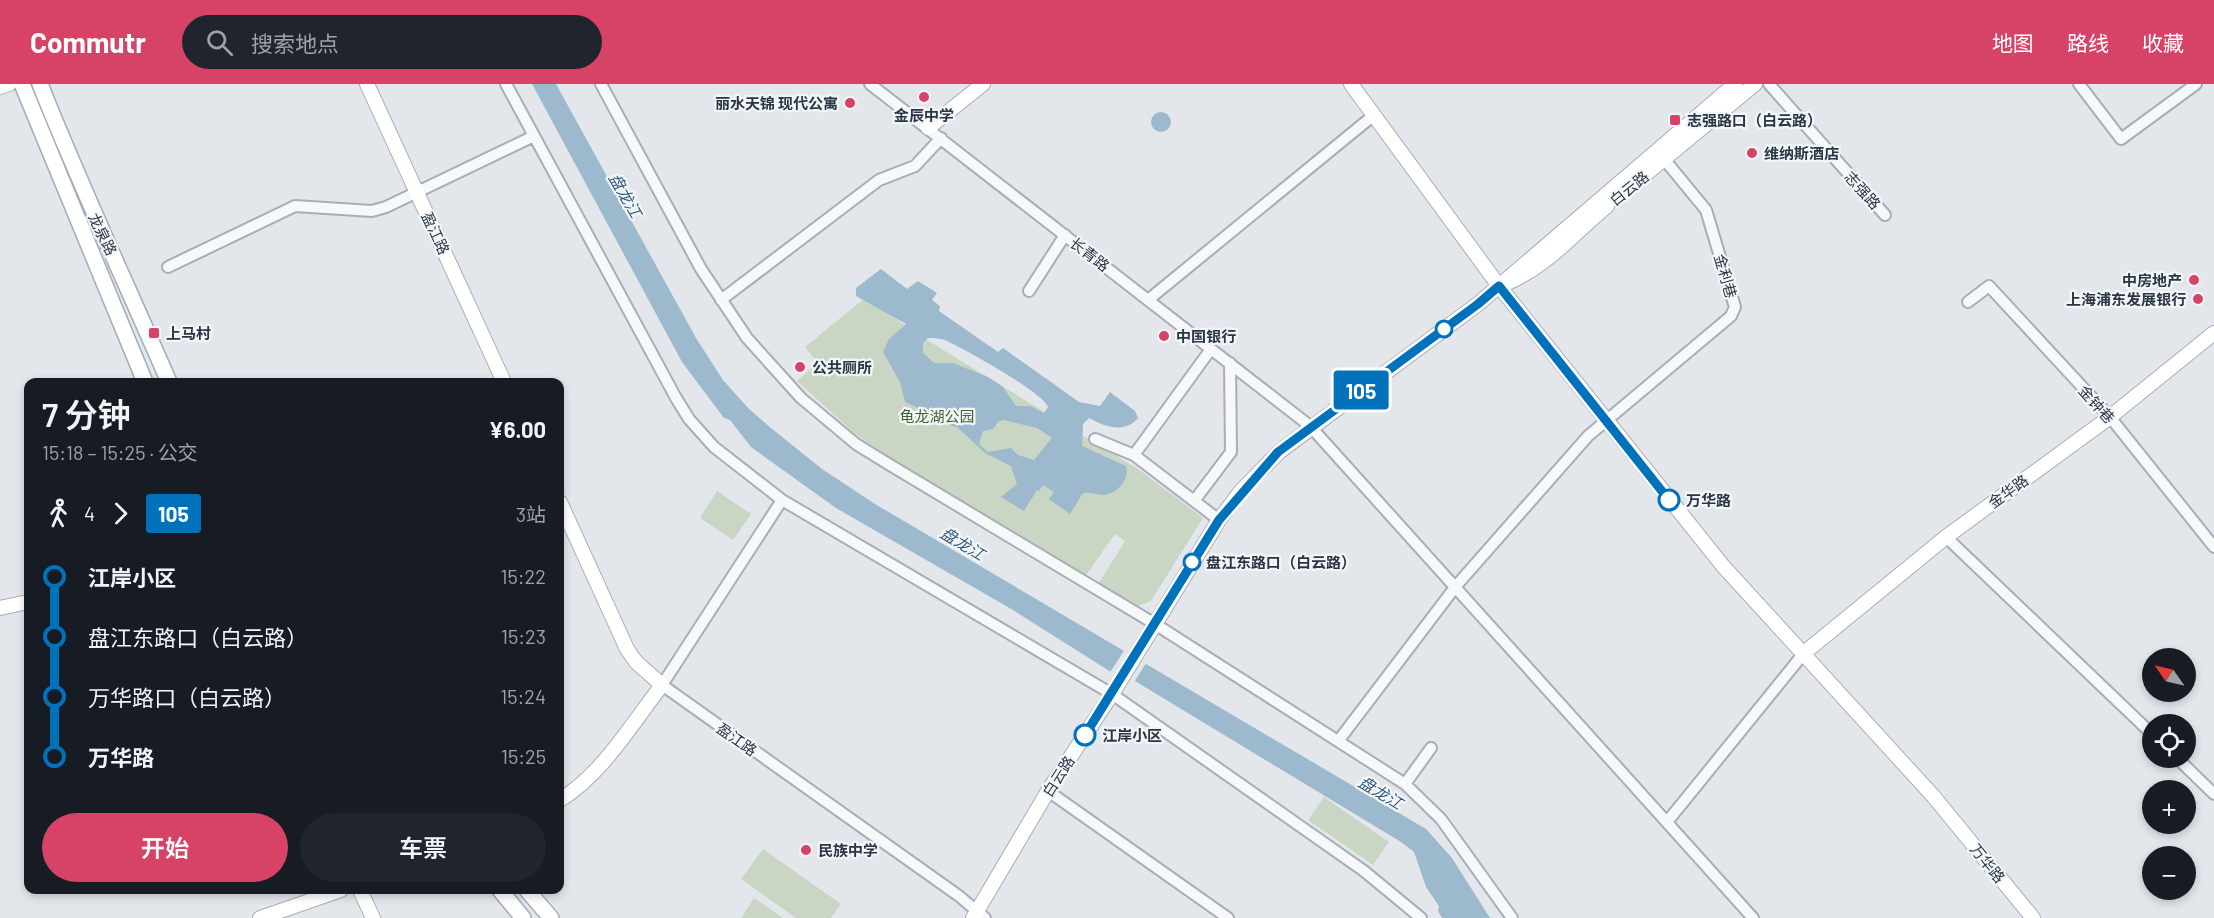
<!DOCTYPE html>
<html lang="zh">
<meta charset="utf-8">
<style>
body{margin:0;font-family:Barlow,"Noto Sans SC",sans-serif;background:#20242c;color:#f1f3f6;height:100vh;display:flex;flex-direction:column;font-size:22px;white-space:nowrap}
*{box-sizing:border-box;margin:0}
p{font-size:20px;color:#9ea1a6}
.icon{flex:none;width:33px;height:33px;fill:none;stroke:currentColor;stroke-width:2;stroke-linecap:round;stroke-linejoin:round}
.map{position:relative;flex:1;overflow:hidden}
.drawer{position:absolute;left:24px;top:294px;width:540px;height:516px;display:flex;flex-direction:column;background:#171b24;border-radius:12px;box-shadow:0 3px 9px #0003}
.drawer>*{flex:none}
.badge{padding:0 12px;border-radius:4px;font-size:21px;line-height:39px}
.needle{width:39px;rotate:304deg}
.controls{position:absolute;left:2142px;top:564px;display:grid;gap:12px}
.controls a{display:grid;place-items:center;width:54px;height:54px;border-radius:50%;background:#171b24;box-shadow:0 3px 9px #0003;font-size:30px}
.map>.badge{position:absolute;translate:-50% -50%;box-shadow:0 0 0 3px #fff}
.legs{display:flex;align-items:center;gap:9px;height:66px;padding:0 18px;font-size:20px}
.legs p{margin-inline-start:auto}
.headline{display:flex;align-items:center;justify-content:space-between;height:102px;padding:0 18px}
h1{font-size:33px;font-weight:600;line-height:45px}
.button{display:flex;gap:12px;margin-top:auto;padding:12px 18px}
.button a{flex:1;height:69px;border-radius:36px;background:#d64367;color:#fff;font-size:24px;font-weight:600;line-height:69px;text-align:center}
.button a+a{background:#20242c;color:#f1f3f6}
ul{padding:0 18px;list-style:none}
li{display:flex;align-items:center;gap:21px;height:60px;font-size:22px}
li i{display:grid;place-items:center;width:9px;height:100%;margin:0 8px;background:currentColor}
li i::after{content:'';width:15px;height:15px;margin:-8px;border:4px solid;border-radius:50%;background:#171b24}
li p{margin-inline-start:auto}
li:first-child i{background:linear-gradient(#0000 50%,currentColor 0)}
li:last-child i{background:linear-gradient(currentColor 50%,#0000 0)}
header{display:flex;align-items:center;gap:36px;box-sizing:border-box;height:84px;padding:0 30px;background:#d64367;color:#fff}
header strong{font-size:28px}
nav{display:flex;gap:33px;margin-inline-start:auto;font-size:21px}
.search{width:420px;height:54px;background:#20242c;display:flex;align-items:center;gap:15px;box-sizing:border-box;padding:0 21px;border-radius:33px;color:#9ea1a6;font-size:22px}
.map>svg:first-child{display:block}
.green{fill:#cad6c4}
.water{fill:#9cb9cd;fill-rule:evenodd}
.pier{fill:#e3e7ec}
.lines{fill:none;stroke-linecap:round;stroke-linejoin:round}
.street-casing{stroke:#a8aeb7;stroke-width:14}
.secondary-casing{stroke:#a8aeb7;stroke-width:16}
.primary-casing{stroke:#a1adb8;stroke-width:18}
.street{stroke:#f6f8fa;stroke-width:10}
.secondary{stroke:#fff;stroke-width:14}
.primary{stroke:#fff;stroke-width:15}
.line-1-casing{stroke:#fff;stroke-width:14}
.line-1{stroke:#0072bc;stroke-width:9}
.poi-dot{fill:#d64367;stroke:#f3f6f9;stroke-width:2}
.stop-1-dot{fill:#fff;stroke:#0072bc;stroke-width:3}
.labels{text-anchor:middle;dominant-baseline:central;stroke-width:4.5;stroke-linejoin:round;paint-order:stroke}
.poi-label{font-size:15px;font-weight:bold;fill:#2a3645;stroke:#f3f6f9;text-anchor:start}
.street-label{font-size:15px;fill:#2a3645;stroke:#f3f6f9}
.park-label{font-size:15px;fill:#426236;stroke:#f3f6f9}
.stop-label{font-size:15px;font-weight:bold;fill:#2a3645;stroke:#f3f6f9;text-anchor:start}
.water-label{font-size:16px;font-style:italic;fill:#315a7c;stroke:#f3f6f9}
</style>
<header>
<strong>Commutr</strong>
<div class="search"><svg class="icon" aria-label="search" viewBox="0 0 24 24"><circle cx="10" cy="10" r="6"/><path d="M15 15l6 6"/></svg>搜索地点</div>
<nav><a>地图</a><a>路线</a><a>收藏</a></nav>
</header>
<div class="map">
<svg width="2214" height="834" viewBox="0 0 2214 834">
<rect width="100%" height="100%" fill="#e3e7ec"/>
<path class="green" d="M 865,214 L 927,256 L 1138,385 L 1203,434 L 1151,517 L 1135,523 L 1098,500 L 1125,457 L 1115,450 L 1086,491 L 903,382 L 853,348 L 797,297 L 818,279 L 805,263 Z
M 717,407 L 751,430 L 733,456 L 700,434 Z
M 1324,713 L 1389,758 L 1373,781 L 1308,736 Z
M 763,765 L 841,820 L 831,834 L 796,834 L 741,795 Z
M 754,814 L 783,834 L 741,834 Z"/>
<path class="water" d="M 532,0 L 556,0 L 696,254 L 723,296 L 749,325 L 771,344 L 822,385 L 875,420 L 1426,745 L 1452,774 L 1490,834 L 1442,834 L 1438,827 L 1439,822 L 1426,803 L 1414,768 L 1401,758 L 1135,597 L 1111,588 L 1013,526 L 836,424 L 751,363 L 730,336 L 724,334 L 682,278 Z
M1151 38a10 10 0 1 1 20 0a10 10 0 1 1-20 0Z
M 881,185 L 907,205 L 918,197 L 937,209 L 932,216 L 940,222 L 939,227 L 998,268 L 1003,264 L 1079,318 L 1100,322 L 1110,308 L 1135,327 L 1138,334 C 1124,350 1106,343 1089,334 L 1083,340 L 1082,362 L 1126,382 C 1130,396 1117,409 1104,411 C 1097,411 1091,408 1083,409 L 1070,430 L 1049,415 L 1054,408 L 1043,401 L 1039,407 L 1037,406 L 1024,427 L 1001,413 L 1017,400 L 1011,382 L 985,369 L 958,344 L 935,335 L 930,330 L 905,318 L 900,298 L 883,268 L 889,255 L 906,240 L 856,212 L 856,204 ZM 928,254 C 934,254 941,254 947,257 C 966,266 1044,309 1048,323 L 1044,329 L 1030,322 L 1016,322 L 1003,303 L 988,293 L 953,279 L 934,279 L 923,269 L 923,259 ZM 1004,336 L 1037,344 L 1052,354 L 1034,376 L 1018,371 L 1011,364 L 988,368 L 979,360 L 983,347 L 993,345 L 999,337 Z"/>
<path class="pier" d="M 1127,562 L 1148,576 L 1133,600 L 1109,590 Z"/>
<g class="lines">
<g class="street-casing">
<path id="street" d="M 506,0 L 676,314 L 689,335 L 714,363 L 782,416 L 1112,610 L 1364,787 L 1421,834
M 601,0 L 701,185 L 747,254 L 801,314 L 856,360 L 890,381 L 1155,540 L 1405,700 L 1441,735 L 1512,834
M 870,0 L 1310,342 L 1753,834
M 1769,0 L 1885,131
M 2079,0 L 2121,55 L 2196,0
M 168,183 L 295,122 L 372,127 L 386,123 L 534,52
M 1029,207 L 1065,151
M 721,216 L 879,96 L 915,82 L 941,54
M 1148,216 L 1374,31
M 1968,218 L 1989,202 L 2110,333 L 2214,463
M 1211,265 L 1134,371 L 1219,436
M 1095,355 L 1134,371
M 782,416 L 662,601 L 959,812 L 985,834
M 1194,417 L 1231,368 L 1230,279
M 1946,453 L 2152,650
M 1339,656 L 1456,502 L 1588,352 L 1731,232 L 1735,223 L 1706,126 L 1664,75
M 2177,674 L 2214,710
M 1405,700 L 1431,664
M 1048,707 L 1228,834
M 1667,738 L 1804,569"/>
</g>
<g class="secondary-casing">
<path id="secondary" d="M 367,0 L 504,298
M 1351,0 L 1499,202 L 1723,482 L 1934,713 L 2033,834
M 0,3 L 9,0
M 928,44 L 983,0
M 1624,108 L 1755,0
M 1507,199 C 1548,182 1574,149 1607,122
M 560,418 L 627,565 L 636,578 L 662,601 C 631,641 603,689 560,716
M 0,524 L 28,518
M 1804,569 L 1946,453 L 2110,333 L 2214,249
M 360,806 L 373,834
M 260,834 L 341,806
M 973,834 L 1048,707 L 1112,610 L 1219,436 L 1241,407 L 1279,368 L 1478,220 L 1735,0"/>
</g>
<g class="primary-casing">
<path id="primary" d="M 22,0 L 145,298
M 40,0 C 80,101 126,199 169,298
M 500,806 L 523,834
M 527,806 L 551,834"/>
</g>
<use href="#street" class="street"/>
<use href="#secondary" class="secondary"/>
<use href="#primary" class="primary"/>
</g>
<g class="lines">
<g class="line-1-casing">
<path id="line-1" d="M 1085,651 L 1219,436 L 1278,368 L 1478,220 L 1499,202 L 1669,416"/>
</g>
<use href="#line-1" class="line-1"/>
</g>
<g class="poi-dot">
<circle cx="924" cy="13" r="6"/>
<circle cx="850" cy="19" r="6"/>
<rect x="1669" y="30" width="12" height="12" rx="3"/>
<circle cx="1752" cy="69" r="6"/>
<circle cx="2194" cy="196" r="6"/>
<circle cx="2198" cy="215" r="6"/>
<rect x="148" y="243" width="12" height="12" rx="3"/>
<circle cx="1164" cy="252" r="6"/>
<circle cx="800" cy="283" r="6"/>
<circle cx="806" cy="766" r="6"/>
</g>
<g class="stop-1-dot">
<circle cx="1444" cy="245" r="8"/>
<circle cx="1669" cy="416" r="10"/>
<circle cx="1192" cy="478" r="8"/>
<circle cx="1085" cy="651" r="10"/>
</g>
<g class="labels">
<g class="poi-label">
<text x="838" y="19" text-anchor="end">丽水天锦 现代公寓</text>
<text x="924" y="31" text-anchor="middle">金辰中学</text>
<text x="1687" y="36">志强路口（白云路）</text>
<text x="1764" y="69">维纳斯酒店</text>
<text x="2182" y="196" text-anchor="end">中房地产</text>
<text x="2186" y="215" text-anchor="end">上海浦东发展银行</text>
<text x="166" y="249">上马村</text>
<text x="1176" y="252">中国银行</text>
<text x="812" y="283">公共厕所</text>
<text x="818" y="766">民族中学</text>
</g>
<g class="street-label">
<text transform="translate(1629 104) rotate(-39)">白云路</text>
<text transform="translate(1863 106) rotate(48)">志强路</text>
<text transform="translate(436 149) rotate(65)">盈江路</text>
<text transform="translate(103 150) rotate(64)">龙泉路</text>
<text transform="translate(1090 170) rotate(38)">长青路</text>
<text transform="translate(1726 192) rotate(74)">金利巷</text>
<text transform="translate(2097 320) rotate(48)">金钟巷</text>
<text transform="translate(2008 407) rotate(-36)">金华路</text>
<text transform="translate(737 655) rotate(35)">盈江路</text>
<text transform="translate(1058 692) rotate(-57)">白云路</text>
<text transform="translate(1988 779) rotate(51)">万华路</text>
</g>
<g class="park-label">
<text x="937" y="332">龟龙湖公园</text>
</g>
<g class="stop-label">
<text x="1686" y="416">万华路</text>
<text x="1206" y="478">盘江东路口（白云路）</text>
<text x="1102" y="651">江岸小区</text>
</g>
<g class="water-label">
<text transform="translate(626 111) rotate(60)">盘龙江</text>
<text transform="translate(963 459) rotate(31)">盘龙江</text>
<text transform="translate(1381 708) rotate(31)">盘龙江</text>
</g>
</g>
</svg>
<div class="controls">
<a><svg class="needle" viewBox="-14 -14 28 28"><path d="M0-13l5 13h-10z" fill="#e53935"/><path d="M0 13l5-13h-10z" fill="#9ea1a6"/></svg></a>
<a><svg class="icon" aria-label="locate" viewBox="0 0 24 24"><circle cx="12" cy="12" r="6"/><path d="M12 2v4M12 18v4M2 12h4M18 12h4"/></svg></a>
<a>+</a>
<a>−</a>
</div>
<b class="badge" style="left:1361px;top:306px;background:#0072bc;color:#fff">105</b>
<section class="drawer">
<div class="headline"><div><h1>7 分钟</h1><p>15:18 – 15:25 · 公交</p></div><b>¥6.00</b></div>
<div class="legs"><svg class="icon" aria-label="walk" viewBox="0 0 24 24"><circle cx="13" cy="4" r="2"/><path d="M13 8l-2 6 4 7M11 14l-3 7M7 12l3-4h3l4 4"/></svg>4<svg class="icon" aria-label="forward" viewBox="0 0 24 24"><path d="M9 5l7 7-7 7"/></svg><b class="badge" style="background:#0072bc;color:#fff">105</b><p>3站</p></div>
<ul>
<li><i style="color:#0072bc"></i><b>江岸小区</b><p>15:22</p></li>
<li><i style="color:#0072bc"></i><span>盘江东路口（白云路）</span><p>15:23</p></li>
<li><i style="color:#0072bc"></i><span>万华路口（白云路）</span><p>15:24</p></li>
<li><i style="color:#0072bc"></i><b>万华路</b><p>15:25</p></li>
</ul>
<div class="button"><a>开始</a><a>车票</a></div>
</section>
</div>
